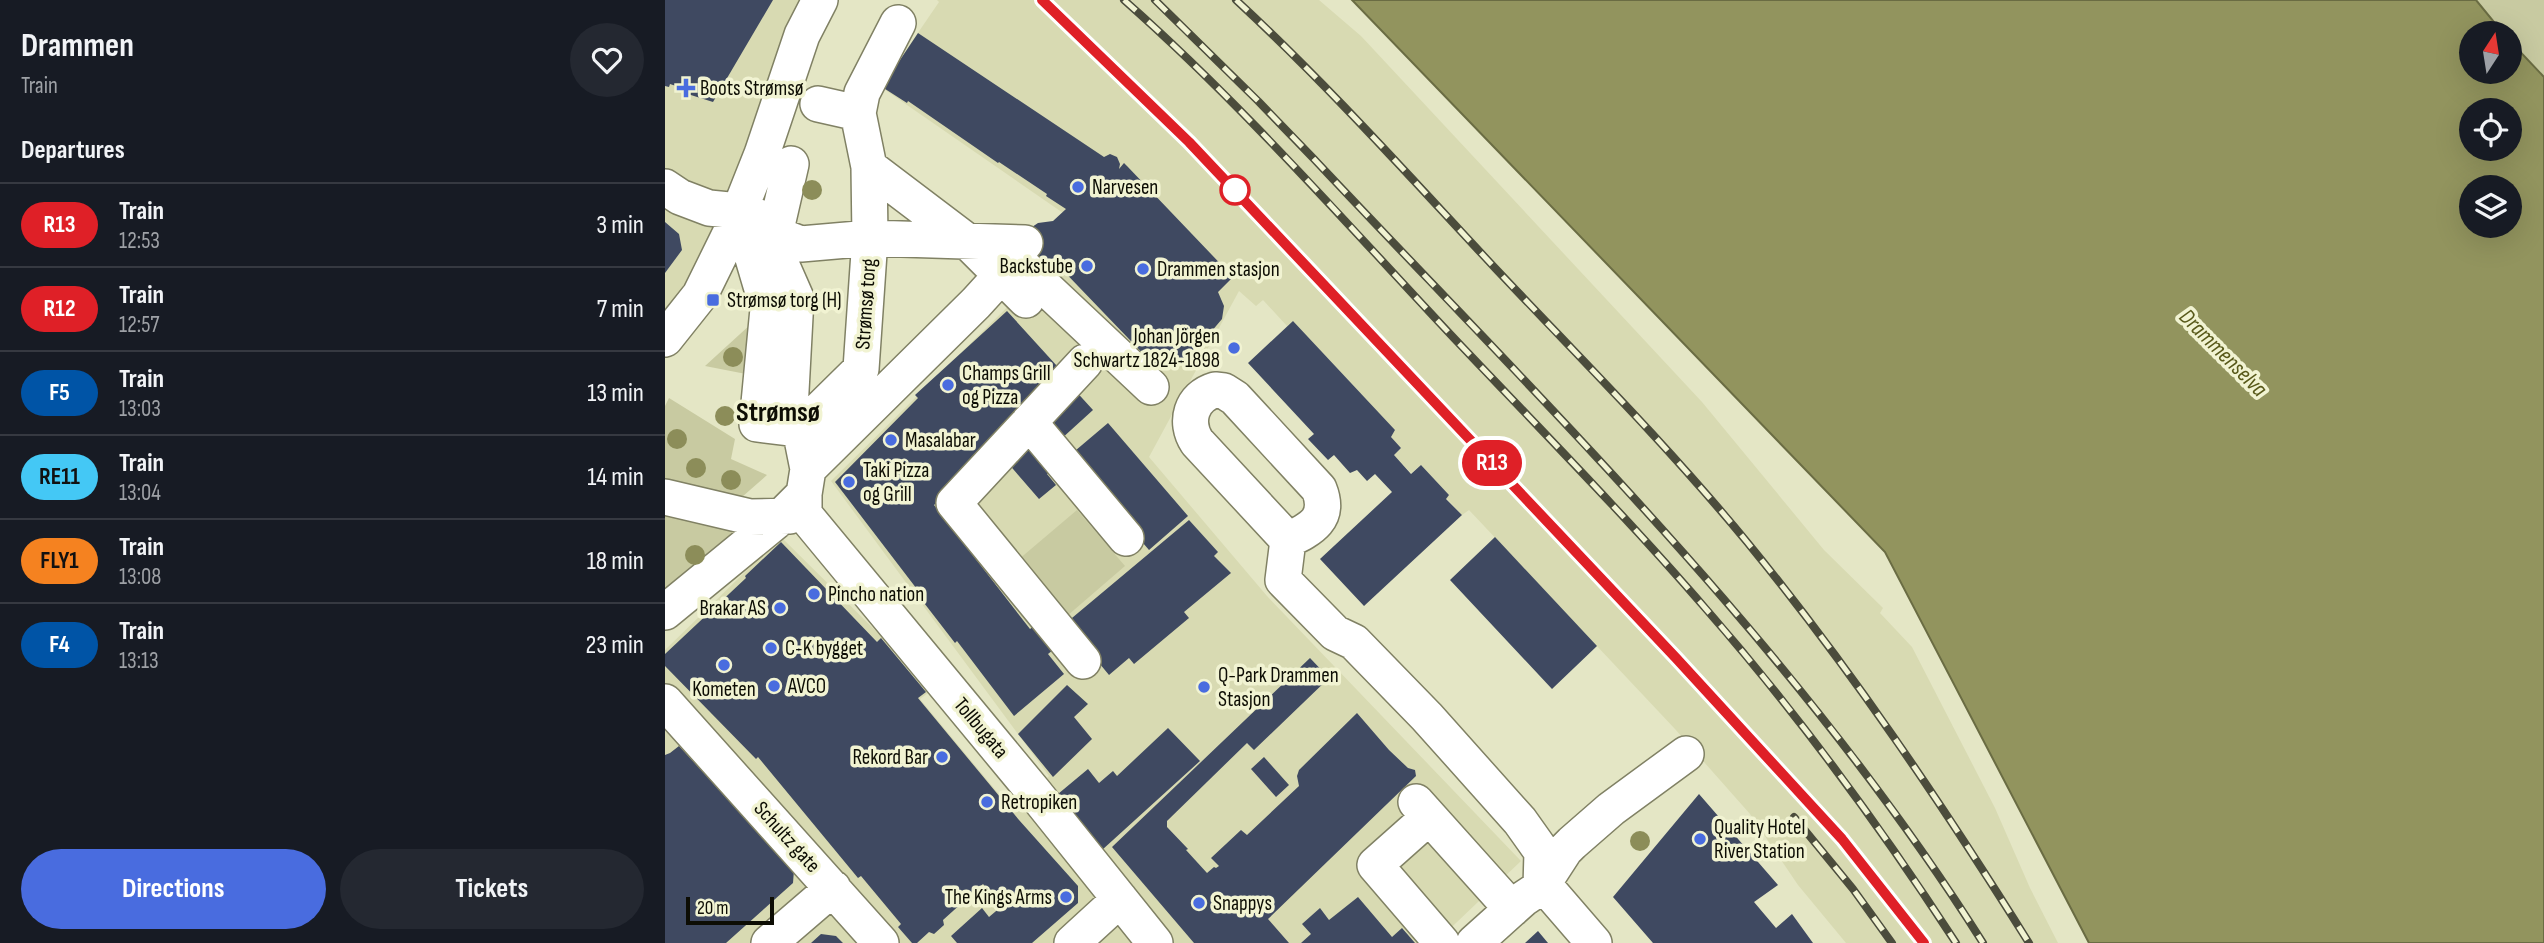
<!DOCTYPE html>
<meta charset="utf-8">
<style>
body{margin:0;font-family:"Sofia Sans Condensed",sans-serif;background:#242831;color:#f1f3f6;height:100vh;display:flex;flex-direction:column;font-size:26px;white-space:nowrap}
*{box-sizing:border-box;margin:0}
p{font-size:23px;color:#9ea1a6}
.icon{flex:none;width:38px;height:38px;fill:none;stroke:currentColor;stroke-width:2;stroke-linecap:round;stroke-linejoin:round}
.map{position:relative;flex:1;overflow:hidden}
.details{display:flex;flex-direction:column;background:#171b24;width:665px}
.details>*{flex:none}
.badge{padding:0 14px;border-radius:23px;font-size:24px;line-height:46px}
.needle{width:46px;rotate:12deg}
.tools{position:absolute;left:1794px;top:21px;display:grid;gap:14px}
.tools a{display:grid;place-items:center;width:63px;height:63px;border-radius:50%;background:#171b24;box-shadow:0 7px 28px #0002;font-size:35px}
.scale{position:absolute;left:21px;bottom:18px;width:88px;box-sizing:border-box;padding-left:7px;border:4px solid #0d0d04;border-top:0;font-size:19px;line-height:24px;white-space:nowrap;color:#0d0d04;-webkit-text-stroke:5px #f1f3d2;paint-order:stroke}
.map>.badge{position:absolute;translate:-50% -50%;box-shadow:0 0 0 4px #fff}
h2{padding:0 21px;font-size:26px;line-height:63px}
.round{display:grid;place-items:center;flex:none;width:74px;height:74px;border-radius:37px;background:#242831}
.overview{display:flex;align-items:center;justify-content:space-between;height:119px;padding:0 21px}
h1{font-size:33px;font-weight:700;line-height:52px}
.primary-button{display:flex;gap:14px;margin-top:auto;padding:14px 21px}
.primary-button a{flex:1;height:80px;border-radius:42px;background:#496cdf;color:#fff;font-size:28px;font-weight:700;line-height:80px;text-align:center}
.primary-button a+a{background:#242831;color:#f1f3f6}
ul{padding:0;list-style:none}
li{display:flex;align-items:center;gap:21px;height:84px;padding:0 21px;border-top:2px solid #363941}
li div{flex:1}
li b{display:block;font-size:26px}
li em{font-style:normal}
li .badge{min-width:77px;font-weight:700;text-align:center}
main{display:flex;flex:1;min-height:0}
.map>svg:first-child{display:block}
.built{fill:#d8dab2}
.green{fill:#c8caa1}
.water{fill:#92945e;stroke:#6a6c43;stroke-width:2;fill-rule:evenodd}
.building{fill:#3f4961}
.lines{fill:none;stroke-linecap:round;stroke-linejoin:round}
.minor-casing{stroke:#808164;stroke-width:38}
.minor{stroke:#fff;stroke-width:35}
.rail-casing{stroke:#4b4c3c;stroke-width:8}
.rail{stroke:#f1f3d2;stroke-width:5;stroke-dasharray:16;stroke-linecap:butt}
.tree{fill:#8c8d59}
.line-casing{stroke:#fff;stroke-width:16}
.line{stroke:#df2027;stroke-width:10}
.poi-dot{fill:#496cdf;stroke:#f1f3d2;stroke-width:2.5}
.stop-dot{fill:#fff;stroke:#df2027;stroke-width:3.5}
.labels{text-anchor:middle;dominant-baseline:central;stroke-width:7;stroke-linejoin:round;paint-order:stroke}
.poi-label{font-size:21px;fill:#0d0d04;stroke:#f1f3d2;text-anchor:start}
.street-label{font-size:21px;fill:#0d0d04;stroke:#f1f3d2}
.water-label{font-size:23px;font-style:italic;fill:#58591a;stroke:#f1f3d2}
.district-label{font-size:28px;font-weight:bold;fill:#0d0d04;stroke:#f1f3d2}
</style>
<main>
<section class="details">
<div class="overview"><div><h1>Drammen</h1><p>Train</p></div><a class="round"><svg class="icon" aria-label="heart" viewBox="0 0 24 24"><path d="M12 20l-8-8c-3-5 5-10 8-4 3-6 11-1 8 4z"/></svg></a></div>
<h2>Departures</h2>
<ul>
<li><span class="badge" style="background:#df2027;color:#fff">R13</span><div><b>Train</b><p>12:53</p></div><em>3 min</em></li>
<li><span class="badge" style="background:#df2027;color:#fff">R12</span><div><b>Train</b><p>12:57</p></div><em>7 min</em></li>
<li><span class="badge" style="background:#0054a6;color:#fff">F5</span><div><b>Train</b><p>13:03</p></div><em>13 min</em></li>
<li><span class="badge" style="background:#44c8f5;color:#111">RE11</span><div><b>Train</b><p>13:04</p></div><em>14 min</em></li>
<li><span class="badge" style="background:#f58220;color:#111">FLY1</span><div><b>Train</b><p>13:08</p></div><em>18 min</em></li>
<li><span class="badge" style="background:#0054a6;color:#fff">F4</span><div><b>Train</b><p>13:13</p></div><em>23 min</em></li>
</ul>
<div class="primary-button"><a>Directions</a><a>Tickets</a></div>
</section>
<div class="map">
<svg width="1879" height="943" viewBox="0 0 1879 943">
<rect width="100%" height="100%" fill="#e4e6c5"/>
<path class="built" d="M 0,0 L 137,0 L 137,35 L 0,339 Z
M 272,0 L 654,0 L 696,36 L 1037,402 L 1159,550 L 1218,608 L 1215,613 L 1247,647 L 1330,808 L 1365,888 L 1393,943 L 1181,943 L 1133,885 L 1085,814 L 1039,762 L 1028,761 L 1014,746 L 1017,737 L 1010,729 L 804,510 L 797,515 L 781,498 L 784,495 L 756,465 L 746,473 L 729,455 L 736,448 L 726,437 L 730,430 L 628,321 L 622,326 L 598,300 L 591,306 L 574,291 L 484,457 L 602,596 L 856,861 L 770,943 L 0,943 L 0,650 L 116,537 L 217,637 L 263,693 L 255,699 L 348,811 L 384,776 L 166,481 L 386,264 L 401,215 L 216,87 L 274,2 Z"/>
<path class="green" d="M 1811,0 L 1879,0 L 1879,77 L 1845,41 L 1844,33 L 1838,33 Z
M 86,324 L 81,374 L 40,366 Z
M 4,398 L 70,439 L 66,459 L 102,475 L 69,504 L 0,486 L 0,406 Z
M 0,504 L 77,523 L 0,597 Z
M 412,510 L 460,566 L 402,616 L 353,560 Z"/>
<path class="water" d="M 687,0 L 1811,0 L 1838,33 L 1806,33 L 1806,72 L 1844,72 L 1845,41 L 1879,77 L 1879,943 L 1424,943 L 1220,552 ZM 1806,110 L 1844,110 L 1844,149 L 1806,149 ZM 1806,187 L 1844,187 L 1844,226 L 1806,226 Z"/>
<path class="building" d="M 0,0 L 108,0 L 48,102 L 10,90 L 11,86 L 5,84 L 4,87 L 0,86 Z
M 253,33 L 439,157 L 445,154 L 452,157 L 455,164 L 454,169 L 459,163 L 462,166 L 568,277 L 553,292 L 559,306 L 557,319 L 540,339 L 533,358 L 505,367 L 487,363 L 388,260 L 370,257 L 364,229 L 373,223 L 388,221 L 401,209 L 381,196 L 382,194 L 334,162 L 333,163 L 243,101 L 242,103 L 217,87 Z
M 0,222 L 14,234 L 17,250 L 0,273 Z
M 342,311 L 402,377 L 269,505 L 365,629 L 374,622 L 393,646 L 383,654 L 399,674 L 349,716 L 292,641 L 290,643 L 256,599 L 258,597 L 170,482 L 253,398 L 250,395 Z
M 628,321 L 730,430 L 726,437 L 736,448 L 729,455 L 746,474 L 756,465 L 784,495 L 781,499 L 797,515 L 699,606 L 655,559 L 727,492 L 710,474 L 702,481 L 692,470 L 685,473 L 669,455 L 663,460 L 643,439 L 649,434 L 583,363 Z
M 407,387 L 428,410 L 395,440 L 374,418 Z
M 443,423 L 523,516 L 484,550 L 404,456 Z
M 367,440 L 390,468 L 382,474 L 391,485 L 374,499 L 342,462 Z
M 524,520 L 553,552 L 549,556 L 566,573 L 519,612 L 524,618 L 469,664 L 464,658 L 444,675 L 401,623 Z
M 830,537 L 932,646 L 887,689 L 785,580 Z
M 116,542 L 212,642 L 216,638 L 261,692 L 253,698 L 354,820 L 413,886 L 413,903 L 367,943 L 292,943 L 286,936 L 317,908 L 324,917 L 337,906 L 318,884 L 278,920 L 279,925 L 269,934 L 264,932 L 252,943 L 247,943 L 233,927 L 236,924 L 196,876 L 193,878 L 93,757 L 91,759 L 0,666 L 0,654 L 81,578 L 80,576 Z
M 645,658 L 664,678 L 589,750 L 582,743 L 502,821 L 502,827 L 523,849 L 521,850 L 542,873 L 549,867 L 551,868 L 554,866 L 546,858 L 576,830 L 582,835 L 634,786 L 632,776 L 634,770 L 692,713 L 724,750 L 743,768 L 750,770 L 751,776 L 603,919 L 624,943 L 529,943 L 447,847 Z
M 402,685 L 423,704 L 409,717 L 427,739 L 388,777 L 353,734 Z
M 503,728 L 535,761 L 437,850 L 393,794 L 423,769 L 434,783 L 448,771 L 452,776 Z
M 14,746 L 129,870 L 128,883 L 61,943 L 0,943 L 0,755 L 5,753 Z
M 599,757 L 624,785 L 611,797 L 586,769 Z
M 1034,794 L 1113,885 L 1089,902 L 1111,928 L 1127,914 L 1148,943 L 988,943 L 948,897 Z
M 693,897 L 727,937 L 737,928 L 750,943 L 636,943 L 646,934 L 637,924 L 655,908 L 664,920 Z
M 873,931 L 883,943 L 860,943 Z
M 156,934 L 171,936 L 178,943 L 146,943 Z"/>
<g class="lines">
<g class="minor-casing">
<path id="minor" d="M 233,23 L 197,93 L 193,113 L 204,167 L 303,242 L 361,300
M 153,104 L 193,113
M 0,187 L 15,197 L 44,208 L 74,211 L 91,216 L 110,234 L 136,244 L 205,238 L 360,243
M 74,211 L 106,241 L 131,298 L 124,428 L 92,424 L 103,309 Z
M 110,234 L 126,164
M 351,260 L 486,387
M 0,339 L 35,295 L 66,232 L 97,154 L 137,35 L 155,0
M 550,390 L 559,391 L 570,398 L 654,489 C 666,519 646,529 623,540 L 532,442 C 519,422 526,397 550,390 Z
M 364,422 L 461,538
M 143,469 L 311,303 L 352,258
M 0,497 L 85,517 L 125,516
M 139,514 L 369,792 L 490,943
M 139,514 L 139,494 L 143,469 L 135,429 L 196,369 L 205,238 L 204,167
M 623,540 L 618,580 L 670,633 L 689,642 L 762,717 L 855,821 L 877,852 L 876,887
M 0,612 L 116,517 L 139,494
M 418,661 L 289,503 L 420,362
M 0,702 L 216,943
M 751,802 L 847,909
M 764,817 L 710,865 L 777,943
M 876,887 L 885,892 L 929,943
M 104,943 L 168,888
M 407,943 L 455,899
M 809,943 L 858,899 L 876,887 L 900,850 L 907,843 L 946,809 L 1021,754"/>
</g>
<use href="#minor" class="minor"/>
<g class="rail-casing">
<path id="rail" d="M 377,0 L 524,142 L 994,640 L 1176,839 L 1259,943
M 459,0 C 576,103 680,222 786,335 C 872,426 960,515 1041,609 C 1133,714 1215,826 1291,943
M 490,0 L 593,101 L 649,159 C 884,409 1134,651 1318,943
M 571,0 C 662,84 745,177 830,268 C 915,358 1003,446 1082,542 C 1186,669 1277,804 1364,943
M 1129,817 L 1188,889 L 1227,943"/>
</g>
<use href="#rail" class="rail"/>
</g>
<g class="tree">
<circle cx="147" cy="190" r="10"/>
<circle cx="68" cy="357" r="10"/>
<circle cx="60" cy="416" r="10"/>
<circle cx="12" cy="439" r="10"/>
<circle cx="31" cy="468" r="10"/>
<circle cx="66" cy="480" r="10"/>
<circle cx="30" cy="555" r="10"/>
<circle cx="975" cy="841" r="10"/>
</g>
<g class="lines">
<g class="line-casing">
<path id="line" d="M 377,0 L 524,142 L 1011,658 L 1177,839 L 1259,943"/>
</g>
<use href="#line" class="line"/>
</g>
<g class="poi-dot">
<path d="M17.5 77.5h7v7h7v7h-7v7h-7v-7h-7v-7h7z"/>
<circle cx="413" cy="187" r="7"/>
<circle cx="422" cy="266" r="7"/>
<circle cx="478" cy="269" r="7"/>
<rect x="41" y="293" width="14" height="14" rx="3.5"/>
<circle cx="569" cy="348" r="7"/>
<circle cx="283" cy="385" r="7"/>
<circle cx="226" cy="440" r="7"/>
<circle cx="184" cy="482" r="7"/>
<circle cx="149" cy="594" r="7"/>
<circle cx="115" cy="608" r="7"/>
<circle cx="106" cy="648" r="7"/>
<circle cx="59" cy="665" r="7"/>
<circle cx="109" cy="686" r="7"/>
<circle cx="539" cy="687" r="7"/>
<circle cx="277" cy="757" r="7"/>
<circle cx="322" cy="802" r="7"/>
<circle cx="1035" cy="839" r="7"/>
<circle cx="401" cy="897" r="7"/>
<circle cx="534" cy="903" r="7"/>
</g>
<circle class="stop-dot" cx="570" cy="190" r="14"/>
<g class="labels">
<g class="poi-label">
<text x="35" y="88">Boots Strømsø</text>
<text x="427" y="187">Narvesen</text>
<text x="408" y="266" text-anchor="end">Backstube</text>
<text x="492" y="269">Drammen stasjon</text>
<text x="62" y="300">Strømsø torg (H)</text>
<text x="555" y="336" text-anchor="end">Johan Jörgen<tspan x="555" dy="24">Schwartz 1824-1898</tspan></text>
<text x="297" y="373">Champs Grill<tspan x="297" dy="24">og Pizza</tspan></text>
<text x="240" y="440">Masalabar</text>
<text x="198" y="470">Taki Pizza<tspan x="198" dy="24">og Grill</tspan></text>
<text x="163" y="594">Pincho nation</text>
<text x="101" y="608" text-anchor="end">Brakar AS</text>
<text x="120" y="648">C-K bygget</text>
<text x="553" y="675">Q-Park Drammen<tspan x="553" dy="24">Stasjon</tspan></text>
<text x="123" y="686">AVCO</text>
<text x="59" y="689" text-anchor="middle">Kometen</text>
<text x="263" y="757" text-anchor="end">Rekord Bar</text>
<text x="336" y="802">Retropiken</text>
<text x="1049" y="827">Quality Hotel<tspan x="1049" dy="24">River Station</tspan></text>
<text x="387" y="897" text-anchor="end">The Kings Arms</text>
<text x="548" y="903">Snappys</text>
</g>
<g class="street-label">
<text transform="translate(201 304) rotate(-86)">Strømsø torg</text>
<text transform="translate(316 728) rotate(50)">Tollbugata</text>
<text transform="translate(122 837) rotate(48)">Schultz gate</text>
</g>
<g class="water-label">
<text transform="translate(1558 353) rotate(45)">Drammenselva</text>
</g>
<g class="district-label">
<text x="113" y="412">Strømsø</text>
</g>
</g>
</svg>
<div class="tools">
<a><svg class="needle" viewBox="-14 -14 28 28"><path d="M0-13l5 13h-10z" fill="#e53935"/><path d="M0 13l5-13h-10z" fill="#9ea1a6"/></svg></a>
<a><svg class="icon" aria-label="locate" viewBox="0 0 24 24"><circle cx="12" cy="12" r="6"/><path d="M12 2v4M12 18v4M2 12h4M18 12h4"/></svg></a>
<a><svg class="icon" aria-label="layers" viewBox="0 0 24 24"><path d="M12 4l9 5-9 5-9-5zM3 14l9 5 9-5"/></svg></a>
</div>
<div class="scale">20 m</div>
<b class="badge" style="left:827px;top:463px;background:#df2027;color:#fff">R13</b>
</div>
</main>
